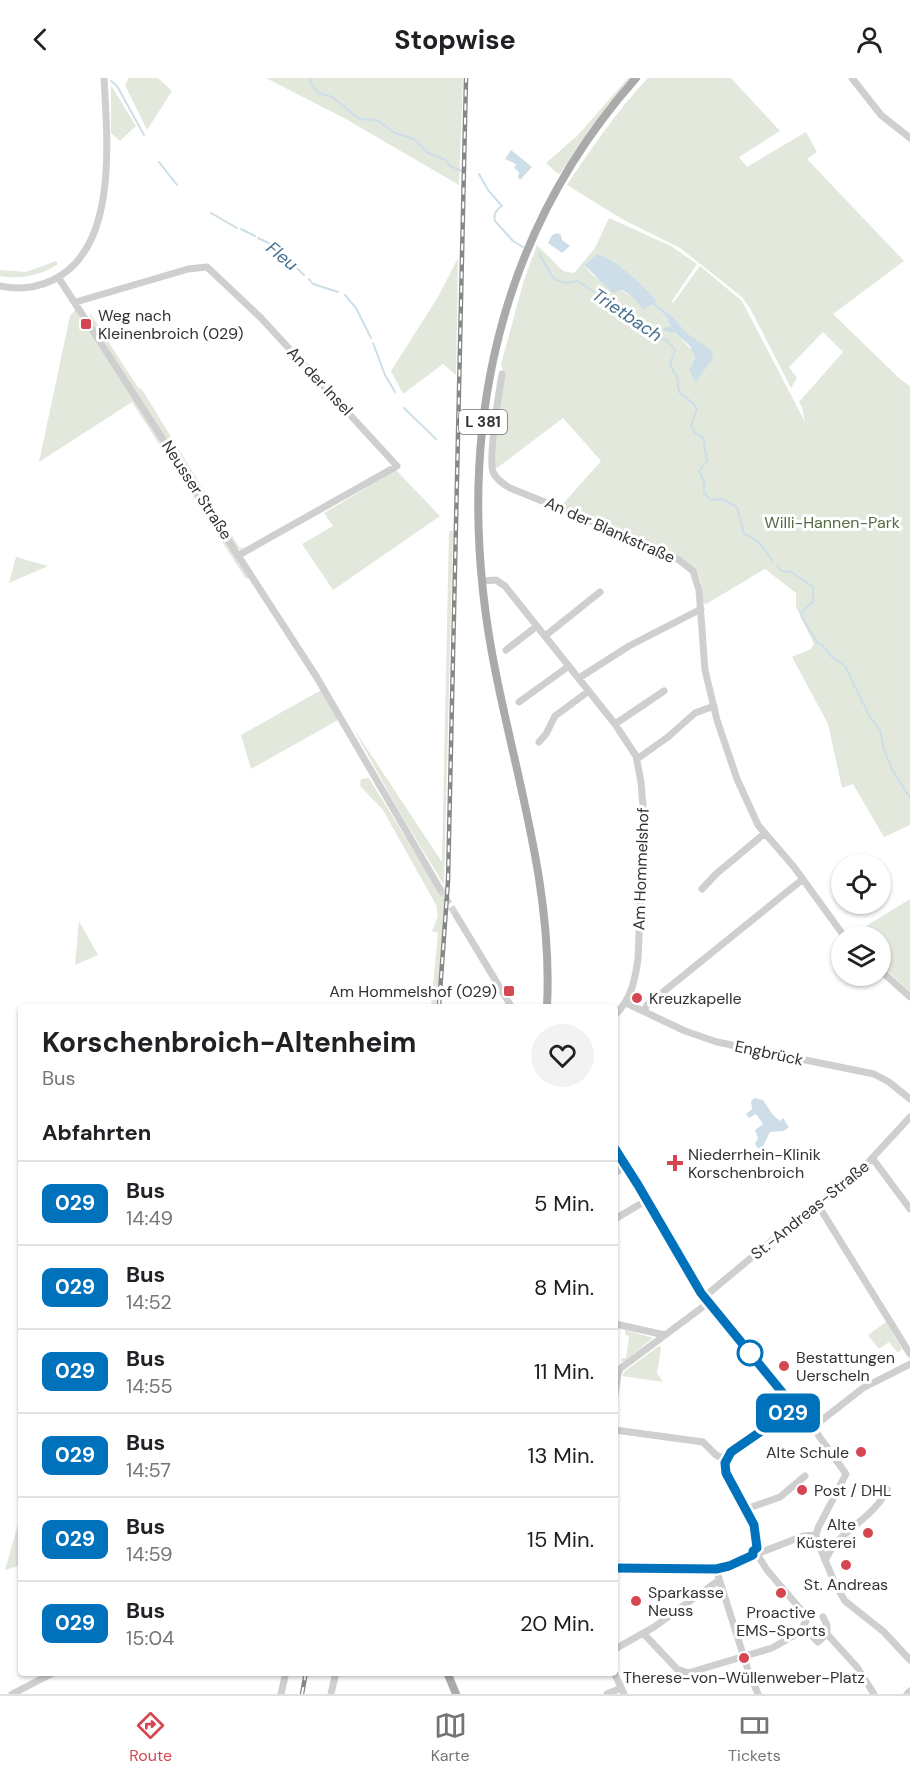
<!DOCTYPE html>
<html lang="de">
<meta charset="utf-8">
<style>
body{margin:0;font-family:"DM Sans",sans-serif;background:#f2f2f2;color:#202124;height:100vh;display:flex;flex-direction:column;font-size:22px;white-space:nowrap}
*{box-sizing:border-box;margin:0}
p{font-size:20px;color:#757577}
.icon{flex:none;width:33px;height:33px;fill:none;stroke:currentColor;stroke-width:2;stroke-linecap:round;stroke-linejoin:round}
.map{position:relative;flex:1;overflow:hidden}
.details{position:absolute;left:18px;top:926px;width:600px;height:672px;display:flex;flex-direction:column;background:#fff;border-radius:6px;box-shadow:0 2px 4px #0004}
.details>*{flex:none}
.badge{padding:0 12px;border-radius:9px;font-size:21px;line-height:39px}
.fabs{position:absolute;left:831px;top:776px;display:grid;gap:12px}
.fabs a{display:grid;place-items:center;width:60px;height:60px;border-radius:50%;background:#fff;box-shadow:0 2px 4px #0004;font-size:30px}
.map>.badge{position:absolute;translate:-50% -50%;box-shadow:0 0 0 3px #fff}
h2{padding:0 24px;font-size:22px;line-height:54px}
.round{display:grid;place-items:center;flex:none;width:63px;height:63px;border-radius:32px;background:#f2f2f2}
.headline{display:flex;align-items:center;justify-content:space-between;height:102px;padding:0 24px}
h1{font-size:28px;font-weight:700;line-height:45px}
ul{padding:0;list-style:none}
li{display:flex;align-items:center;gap:18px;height:84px;padding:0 24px;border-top:2px solid #e0e0e0}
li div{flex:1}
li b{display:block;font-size:22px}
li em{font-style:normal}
li .badge{min-width:66px;font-weight:700;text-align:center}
header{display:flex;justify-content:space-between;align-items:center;height:78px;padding:0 24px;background:#fff;font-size:27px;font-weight:700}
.tab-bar{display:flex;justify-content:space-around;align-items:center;height:84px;border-top:2px solid #e0e0e0;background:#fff;font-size:16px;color:#757577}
.tab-bar a{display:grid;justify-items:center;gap:3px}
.tab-bar .selected{color:#d64650}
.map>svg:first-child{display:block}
.green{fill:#e2e8dc;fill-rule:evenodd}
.water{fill:#cddee8}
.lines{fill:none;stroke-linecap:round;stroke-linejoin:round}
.stream{stroke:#cddee8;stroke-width:2}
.minor-tunnel{stroke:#d6d6d6;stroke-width:7;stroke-dasharray:7 3.5;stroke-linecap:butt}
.minor{stroke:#cfcfcf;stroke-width:7}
.major{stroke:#aaa;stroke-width:8}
.rail-casing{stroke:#878787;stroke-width:4.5}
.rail{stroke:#fff;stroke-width:2;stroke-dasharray:7;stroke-linecap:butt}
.line-casing{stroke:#fff;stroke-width:14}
.line{stroke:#0072bc;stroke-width:9}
.poi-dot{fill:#d64650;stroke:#fff;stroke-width:2}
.stop-dot{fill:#fff;stroke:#0072bc;stroke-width:3}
.labels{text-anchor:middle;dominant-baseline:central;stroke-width:6;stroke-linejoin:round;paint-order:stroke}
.shield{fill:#fff;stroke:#707070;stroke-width:1.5}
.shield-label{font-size:15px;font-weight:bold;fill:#323232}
.poi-label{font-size:16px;fill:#323232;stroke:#fff;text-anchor:start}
.street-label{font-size:16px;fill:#323232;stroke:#fff}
.park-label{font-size:16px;fill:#556a42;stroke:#fff}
.water-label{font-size:18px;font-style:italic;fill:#46718e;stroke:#fff}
</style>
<header><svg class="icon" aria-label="back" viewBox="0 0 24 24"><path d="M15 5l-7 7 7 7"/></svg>Stopwise<svg class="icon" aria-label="person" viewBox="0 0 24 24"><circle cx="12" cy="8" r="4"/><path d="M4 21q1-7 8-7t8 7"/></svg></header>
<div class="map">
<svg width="910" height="1616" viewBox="0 0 910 1616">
<rect width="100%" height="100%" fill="#fff"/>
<path class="green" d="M 129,0 L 158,0 L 172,13 L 147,52 L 125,7 Z
M 266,0 L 463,0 L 459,107 L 344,40 Z
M 628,0 L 632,0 L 599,40 L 560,96 L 557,95 L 546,85 L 578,57 Z
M 648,0 L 731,0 L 780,53 L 739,79 L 747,89 L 806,54 L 817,74 L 807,81 L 904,183 L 833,236 L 900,301 L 910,308 L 910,747 L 884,759 L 853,706 L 842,710 L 828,646 L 792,579 L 811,571 L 814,566 L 796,529 L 796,515 L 765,491 L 706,526 L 703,525 C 703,502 699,490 679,479 L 561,428 L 601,383 L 563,340 L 497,390 L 495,388 L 495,365 L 504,297 L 501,286 L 524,202 L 537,167 L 563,193 L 574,195 L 595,170 L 609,140 L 671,168 L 697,186 L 672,223 L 673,225 L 700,188 L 742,223 L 805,344 L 802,329 L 799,324 L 843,274 L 823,254 L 789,289 L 797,300 L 791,310 L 751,232 L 742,219 L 680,170 L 622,141 L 567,107 C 592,69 617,33 648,0 ZM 597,176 C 617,181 641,206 656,221 L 654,226 L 673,239 L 687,255 L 711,272 L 689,292 L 695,278 L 693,273 L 674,254 L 667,255 L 665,252 L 671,248 L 668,244 L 668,240 L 653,227 L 641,230 C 634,214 607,208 594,198 C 590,195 587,191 584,187 Z
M 111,7 L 136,48 L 120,63 L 111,55 Z
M 458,180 L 456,297 L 443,286 L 403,316 L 391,293 L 438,219 Z
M 56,183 L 58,186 C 42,197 19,202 0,198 L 0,192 L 26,194 Z
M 75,232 L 249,499 L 246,501 L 132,324 L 39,384 L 70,238 Z
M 90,235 L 139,311 L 141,310 L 239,469 L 245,471 L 243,472 L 236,470 L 222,448 L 224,447 L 221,443 L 219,443 L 90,242 Z
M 396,392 L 440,438 L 333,512 L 302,466 L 333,448 L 324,435 Z
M 449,453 L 453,453 L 444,807 L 400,735 L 352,648 L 442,784 Z
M 16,479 L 48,488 L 9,505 Z
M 321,612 L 338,642 L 251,691 L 241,657 Z
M 369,700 L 440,816 L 445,808 L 441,886 L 437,928 L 431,928 L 438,855 L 432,853 L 438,838 L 436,827 L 383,732 L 360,708 L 361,701 Z
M 910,821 L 910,914 L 881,887 L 880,858 L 850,858 Z
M 79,843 L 98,877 L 75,887 Z
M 886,1244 L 902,1271 L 898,1275 L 889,1264 L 879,1271 L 868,1257 Z
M 625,1252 L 653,1260 L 624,1284 L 621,1283 L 622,1280 L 626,1280 L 629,1258 L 625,1257 Z
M 659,1268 L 661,1270 L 657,1295 L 663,1304 L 622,1298 L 625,1293 Z
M 21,1436 L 21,1487 L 5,1492 Z"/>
<path class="water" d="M 511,72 L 532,89 L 520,102 L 518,99 L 519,94 L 514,90 L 516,86 L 505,81 Z
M 557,155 L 561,157 L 562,162 L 570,168 L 562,175 L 548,165 L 552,157 Z
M 597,176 C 617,181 641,206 656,221 L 655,226 L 673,239 L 687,255 L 711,272 L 713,280 L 696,304 L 689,292 L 695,279 L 690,268 L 674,254 L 669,255 L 663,252 L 664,250 L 671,248 L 668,244 L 668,240 L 653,227 L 642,231 C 638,224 628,214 621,212 L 613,215 L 584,187 Z
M 754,1020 L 763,1022 L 773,1037 L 780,1043 L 783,1040 L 789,1049 L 784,1053 L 770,1054 L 762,1070 L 758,1070 L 755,1066 L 758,1060 L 755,1052 L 763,1046 L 756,1036 L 749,1040 L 746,1036 L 752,1031 L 751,1024 Z"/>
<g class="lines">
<path class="stream" d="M 310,0 L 311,6 L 319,15 L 332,19 L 359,41 L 377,42 L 395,55 L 414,61 L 428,75 L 446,82 L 450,88 L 462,93
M 111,3 L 117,8 L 144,57
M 159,84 L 177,107
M 479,96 L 488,112 L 502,128 C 497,131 493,136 495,143 L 513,163 L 523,169
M 211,135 L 237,150
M 241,151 L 255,158
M 258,160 L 273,167 L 304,197
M 539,176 L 554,201 L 565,205 L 578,203 C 587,210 598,216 608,223 C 614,229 619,237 628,239 C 636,244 643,251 652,256 C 663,262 667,260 675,272 L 670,287 L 677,299 L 679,314 L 694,326 L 697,331 L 691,348 L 695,355 L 703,359 L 707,383 L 699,393 L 704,403 L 704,415 L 711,422 L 722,421 L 737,429 L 744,456 C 759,461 764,471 773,483
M 309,201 L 313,206 L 338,214
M 345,217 L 356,230 L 371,260
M 373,265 L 385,297 L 395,314
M 404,330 L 436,361
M 777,488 L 782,493 L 791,494 L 813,509 L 813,523 L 801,535 L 802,539 L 818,566 L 822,567 L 831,578 L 845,588 L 870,639 L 880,652 L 884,672 L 892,691 L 910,720"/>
<path class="minor-tunnel" d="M 440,811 L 456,837"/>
<path class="minor" d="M 852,0 L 881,37 L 910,60
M 58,199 L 316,598 L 440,811
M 0,208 C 18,212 36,210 53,202 C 119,170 107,60 104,0
M 76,224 L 188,191 L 207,189 L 261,240 L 397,388 L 239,477
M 502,296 C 499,315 488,378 493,394 C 496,401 503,406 510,410 L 648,466 L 679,482 L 693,493 L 699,512 L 705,592 L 717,642 L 737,701 L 758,747 L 794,789 L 844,858
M 482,503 L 496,502 L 505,508 L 615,646 L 636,678 L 641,704 L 644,740 L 638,881 C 635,903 631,921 615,937
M 545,558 L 600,514
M 506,572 L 537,548
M 579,600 L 629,568 L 701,531
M 519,624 L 569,588
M 615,646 L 664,613
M 539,664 L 546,656 L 555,638 L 589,613
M 637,681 L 668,659 L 695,635 L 714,628
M 702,811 L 716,796 L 764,756
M 456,837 L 511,928
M 880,892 L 910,919
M 626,925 L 685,953 L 717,964 L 874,996 L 889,1004 L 910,1021
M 644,933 L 647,927 L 803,801
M 615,1071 L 636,1103 L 701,1215 L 795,1330 L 811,1344
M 873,1081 L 910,1131
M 615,1095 L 626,1088
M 818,1127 L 910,1276
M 615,1141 L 647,1122
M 704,1219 L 769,1165 L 863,1090 L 910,1039
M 615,1246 L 665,1257
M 615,1317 L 618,1295 L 621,1290 L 708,1225
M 811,1344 L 814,1351 L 846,1396 L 818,1450 L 816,1457 L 818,1465 L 836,1508 L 845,1523 L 884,1554 L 910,1582
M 811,1344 L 822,1342 L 863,1310 L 910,1286
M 615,1352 L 703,1364 L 716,1377 L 726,1382
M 746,1431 L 780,1419 L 805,1398
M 757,1470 L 754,1447 L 727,1397 L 725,1385 L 731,1374 L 795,1330
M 762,1474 L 803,1458 L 816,1457
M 825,1482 C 829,1476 831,1470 836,1465 C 851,1448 878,1434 887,1411
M 615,1490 L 716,1491 L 729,1488 L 753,1477
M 716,1491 L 747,1589 L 758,1616
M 823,1539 L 827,1547 L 827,1556
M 803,1548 L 818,1564 L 827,1556 L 857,1589 L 874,1616
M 644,1556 L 677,1591 L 688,1595 L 772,1570 L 802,1553 L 803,1548 L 808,1540 L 767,1492 L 759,1479
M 615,1571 L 654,1549 L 719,1502
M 614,1594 L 624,1616
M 12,1616 L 55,1594
M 281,1616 L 286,1594
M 331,1616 L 336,1594
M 607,1616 L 621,1610
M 907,1616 L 910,1613"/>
<path class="major" d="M 547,928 C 553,815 518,706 496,596 C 452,380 487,168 636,0
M 447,1594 L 456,1616"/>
<g class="rail-casing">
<path id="rail" d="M 439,928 L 448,803 L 466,0
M 302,1616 L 306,1594"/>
</g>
<use href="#rail" class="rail"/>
</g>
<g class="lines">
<g class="line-casing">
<path id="line" d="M 615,1071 L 638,1107 L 701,1215 L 795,1330 L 731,1374 L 725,1385 L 726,1395 L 754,1447 L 757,1470 L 753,1473 L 753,1477 L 729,1488 L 716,1491 L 615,1490"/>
</g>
<use href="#line" class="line"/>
</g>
<g class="poi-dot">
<rect x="80" y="240" width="12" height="12" rx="3"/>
<rect x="503" y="907" width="12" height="12" rx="3"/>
<circle cx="637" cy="920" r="6"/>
<path d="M672 1076h6v6h6v6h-6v6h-6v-6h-6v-6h6z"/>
<circle cx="784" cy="1288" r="6"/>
<circle cx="861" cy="1374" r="6"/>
<circle cx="802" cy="1412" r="6"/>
<circle cx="868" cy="1455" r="6"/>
<circle cx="846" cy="1487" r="6"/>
<circle cx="781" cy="1515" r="6"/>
<circle cx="636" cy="1523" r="6"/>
<circle cx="744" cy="1580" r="6"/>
</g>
<circle class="stop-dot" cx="750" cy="1275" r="12"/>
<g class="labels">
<rect class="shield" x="459" y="332" width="48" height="24" rx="4.5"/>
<g class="shield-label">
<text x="483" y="344">L 381</text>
</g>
<g class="poi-label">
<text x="98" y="237">Weg nach<tspan x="98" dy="18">Kleinenbroich (029)</tspan></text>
<text x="497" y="913" text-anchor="end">Am Hommelshof (029)</text>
<text x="649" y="920">Kreuzkapelle</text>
<text x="688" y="1076">Niederrhein-Klinik<tspan x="688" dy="18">Korschenbroich</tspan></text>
<text x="796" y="1279">Bestattungen<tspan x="796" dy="18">Uerscheln</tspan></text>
<text x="849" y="1374" text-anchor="end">Alte Schule</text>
<text x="814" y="1412">Post / DHL</text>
<text x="856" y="1446" text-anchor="end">Alte<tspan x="856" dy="18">Küsterei</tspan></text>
<text x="846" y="1506" text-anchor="middle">St. Andreas</text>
<text x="648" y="1514">Sparkasse<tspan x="648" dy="18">Neuss</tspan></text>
<text x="781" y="1534" text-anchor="middle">Proactive<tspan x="781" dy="18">EMS-Sports</tspan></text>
<text x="744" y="1599" text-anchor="middle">Therese-von-Wüllenweber-Platz</text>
</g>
<g class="street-label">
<text transform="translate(320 303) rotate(47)">An der Insel</text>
<text transform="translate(197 412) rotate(57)">Neusser Straße</text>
<text transform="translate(610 452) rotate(24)">An der Blankstraße</text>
<text transform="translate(641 791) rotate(-88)">Am Hommelshof</text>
<text transform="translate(769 975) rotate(12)">Engbrück</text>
<text transform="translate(810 1132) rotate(-39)">St.-Andreas-Straße</text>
</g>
<g class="park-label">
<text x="832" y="444">Willi-Hannen-Park</text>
</g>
<g class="water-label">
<text transform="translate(282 178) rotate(39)">Fleu</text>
<text transform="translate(627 237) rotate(34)">Trietbach</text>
</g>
</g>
</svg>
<div class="fabs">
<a><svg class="icon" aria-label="locate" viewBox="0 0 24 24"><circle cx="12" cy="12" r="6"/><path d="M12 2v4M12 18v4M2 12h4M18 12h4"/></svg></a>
<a><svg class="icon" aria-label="layers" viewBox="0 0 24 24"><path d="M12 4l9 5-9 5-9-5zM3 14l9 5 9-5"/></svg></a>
</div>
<b class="badge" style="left:788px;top:1335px;background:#0072bc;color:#fff">029</b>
<section class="details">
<div class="headline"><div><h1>Korschenbroich-Altenheim</h1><p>Bus</p></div><a class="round"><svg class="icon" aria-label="heart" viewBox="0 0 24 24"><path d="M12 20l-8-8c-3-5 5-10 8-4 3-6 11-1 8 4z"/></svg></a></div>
<h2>Abfahrten</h2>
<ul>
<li><span class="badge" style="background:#0072bc;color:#fff">029</span><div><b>Bus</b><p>14:49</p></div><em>5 Min.</em></li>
<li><span class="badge" style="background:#0072bc;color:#fff">029</span><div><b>Bus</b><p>14:52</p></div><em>8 Min.</em></li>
<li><span class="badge" style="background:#0072bc;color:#fff">029</span><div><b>Bus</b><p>14:55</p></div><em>11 Min.</em></li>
<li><span class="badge" style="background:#0072bc;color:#fff">029</span><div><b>Bus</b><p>14:57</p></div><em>13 Min.</em></li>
<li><span class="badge" style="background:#0072bc;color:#fff">029</span><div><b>Bus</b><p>14:59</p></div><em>15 Min.</em></li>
<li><span class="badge" style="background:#0072bc;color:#fff">029</span><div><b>Bus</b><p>15:04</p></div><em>20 Min.</em></li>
</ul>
</section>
</div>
<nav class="tab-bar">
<a class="selected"><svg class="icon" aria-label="directions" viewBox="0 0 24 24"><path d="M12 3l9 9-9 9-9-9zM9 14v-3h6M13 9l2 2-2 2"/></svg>Route</a>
<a><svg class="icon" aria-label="map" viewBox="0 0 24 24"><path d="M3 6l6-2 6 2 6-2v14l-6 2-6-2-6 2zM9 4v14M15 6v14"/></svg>Karte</a>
<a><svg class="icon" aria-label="tickets" viewBox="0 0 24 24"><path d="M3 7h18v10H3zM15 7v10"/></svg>Tickets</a>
</nav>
